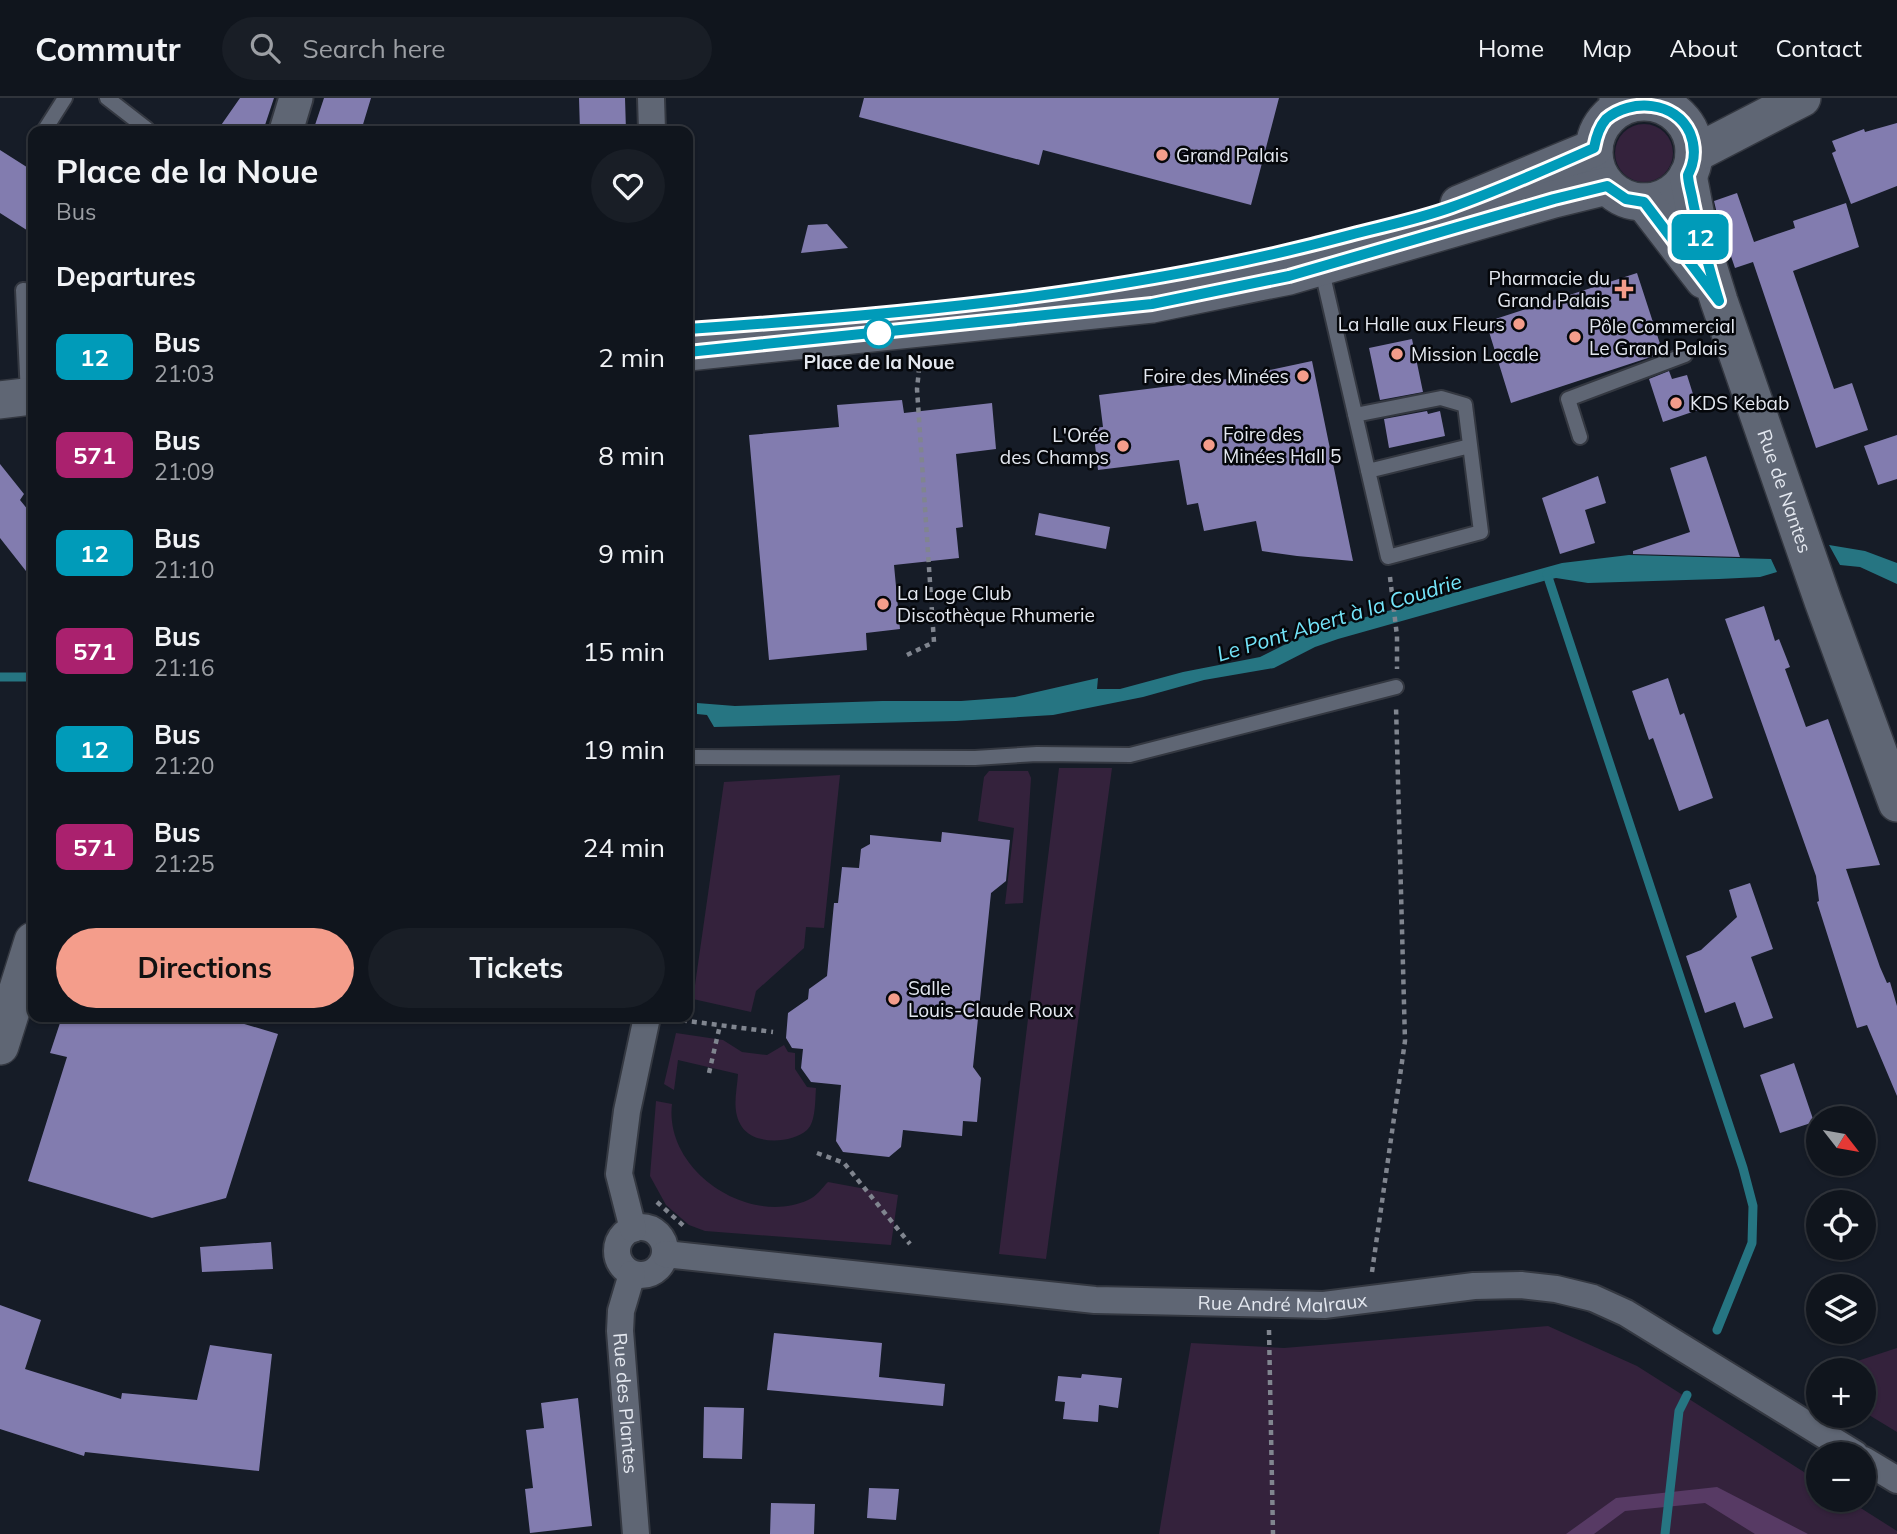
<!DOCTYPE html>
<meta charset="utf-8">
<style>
body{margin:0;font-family:Mulish,sans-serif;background:#191e26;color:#f1f3f6;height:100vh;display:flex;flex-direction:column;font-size:26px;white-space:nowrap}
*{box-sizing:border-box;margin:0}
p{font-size:23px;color:#9c9fa4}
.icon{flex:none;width:38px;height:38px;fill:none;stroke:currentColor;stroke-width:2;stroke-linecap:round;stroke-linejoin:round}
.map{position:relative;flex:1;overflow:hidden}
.details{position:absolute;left:28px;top:28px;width:665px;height:896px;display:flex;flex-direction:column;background:#10151d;border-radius:14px;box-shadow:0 2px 5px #0004,0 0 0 2px #30343b}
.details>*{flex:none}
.badge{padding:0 14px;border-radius:10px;font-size:24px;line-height:46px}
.needle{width:46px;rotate:121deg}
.fabs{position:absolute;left:1806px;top:1008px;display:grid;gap:14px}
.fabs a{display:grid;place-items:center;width:70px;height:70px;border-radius:50%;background:#10151d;box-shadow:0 2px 5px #0004,0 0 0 2px #30343b;font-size:35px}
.map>.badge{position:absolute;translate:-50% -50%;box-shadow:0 0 0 4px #fff}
h2{padding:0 28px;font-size:26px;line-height:63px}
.round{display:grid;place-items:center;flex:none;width:74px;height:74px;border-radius:37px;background:#191e26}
.head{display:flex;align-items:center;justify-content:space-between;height:119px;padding:0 28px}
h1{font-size:33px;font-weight:700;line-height:52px}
.primary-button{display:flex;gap:14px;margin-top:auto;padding:14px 28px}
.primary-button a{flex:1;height:80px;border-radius:42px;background:#f49d8b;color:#111;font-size:28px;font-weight:700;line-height:80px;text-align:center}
.primary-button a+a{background:#191e26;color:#f1f3f6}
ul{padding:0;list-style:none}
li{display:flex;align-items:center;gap:21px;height:98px;padding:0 28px}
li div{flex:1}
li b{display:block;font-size:26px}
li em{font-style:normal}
li .badge{min-width:77px;font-weight:700;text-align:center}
header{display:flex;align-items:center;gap:42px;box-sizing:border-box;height:98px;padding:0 35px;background:#10151d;border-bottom:2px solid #30343b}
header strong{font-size:33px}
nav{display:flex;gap:38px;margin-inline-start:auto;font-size:24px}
.search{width:490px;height:63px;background:#191e26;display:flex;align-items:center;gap:18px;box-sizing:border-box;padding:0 24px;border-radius:38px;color:#9c9fa4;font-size:26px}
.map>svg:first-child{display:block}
.green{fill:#34223c}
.forest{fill:#573a64}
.water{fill:#267582}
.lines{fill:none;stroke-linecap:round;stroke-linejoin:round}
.stream{stroke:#267582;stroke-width:9}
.building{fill:#827caf}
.service-casing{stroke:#343841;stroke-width:18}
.minor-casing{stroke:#343841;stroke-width:30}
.tertiary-casing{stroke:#343841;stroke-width:37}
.secondary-casing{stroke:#343841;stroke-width:40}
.path{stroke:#80858f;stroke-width:4.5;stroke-dasharray:5 5;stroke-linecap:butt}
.service{stroke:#5f6674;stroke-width:14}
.minor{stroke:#5f6674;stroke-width:26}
.tertiary{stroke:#5f6674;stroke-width:33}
.secondary{stroke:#5f6674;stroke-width:37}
.line-casing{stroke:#fff;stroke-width:16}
.line{stroke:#009bb9;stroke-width:10}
.poi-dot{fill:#f49d8b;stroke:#05070b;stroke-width:2.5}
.stop-dot{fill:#fff;stroke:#009bb9;stroke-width:3.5}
.labels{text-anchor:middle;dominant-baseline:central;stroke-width:5;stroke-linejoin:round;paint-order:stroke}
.poi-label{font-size:19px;fill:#e4e8f0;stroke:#05070b;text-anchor:start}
.stop-label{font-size:19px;font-weight:bold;fill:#e4e8f0;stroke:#05070b}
.street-label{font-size:19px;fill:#e4e8f0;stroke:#05070b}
.water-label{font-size:21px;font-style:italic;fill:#74e5fa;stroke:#05070b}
</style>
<header>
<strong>Commutr</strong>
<div class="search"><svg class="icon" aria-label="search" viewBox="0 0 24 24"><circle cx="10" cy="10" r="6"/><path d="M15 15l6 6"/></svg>Search here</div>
<nav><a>Home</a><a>Map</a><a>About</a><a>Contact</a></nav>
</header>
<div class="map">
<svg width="1897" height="1436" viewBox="0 0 1897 1436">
<rect width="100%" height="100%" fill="#161c27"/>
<path class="green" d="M1615 55a29 29 0 1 1 58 0a29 29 0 1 1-58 0Z
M 1059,670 L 1112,670 L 1046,1161 L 999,1156 Z
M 989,673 L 1028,673 L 1031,680 L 1023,805 L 1005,806 L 1014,730 L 978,723 L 984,679 Z
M 840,677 L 824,830 L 806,829 L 804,850 L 756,893 L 751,914 L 693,901 L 724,684 Z
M 676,935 L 723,942 L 742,954 L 767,957 L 784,947 L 788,954 L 795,955 L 795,971 L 807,989 L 816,990 C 815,1002 816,1024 807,1032 C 791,1046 754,1047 742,1029 C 731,1012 737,994 738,976 L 678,962 L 674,992 L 664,986 Z
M 656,1003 L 672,1006 C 664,1073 749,1129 808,1102 C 816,1099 822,1090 828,1084 L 898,1097 L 891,1147 L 705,1133 L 689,1127 L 666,1107 L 650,1078 Z
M 1548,1228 L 1637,1268 L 1818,1383 L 1818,1402 L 1848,1402 L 1897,1433 L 1897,1436 L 1159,1436 L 1191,1245 L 1284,1250 Z
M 1897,1250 L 1897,1334 L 1864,1314 L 1864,1272 L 1830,1272 Z"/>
<path class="forest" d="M 1717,1389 L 1808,1436 L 1755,1436 L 1705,1405 L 1625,1413 L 1594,1436 L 1566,1436 L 1616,1400 Z"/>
<path class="water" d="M 1829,447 L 1865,453 L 1897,465 L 1897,486 L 1860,469 L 1840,467 Z
M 1629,457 L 1771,461 L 1777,474 L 1760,479 L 1719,481 L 1588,485 L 1556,480 L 1547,482 L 1338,541 L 1315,549 L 1274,570 L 1204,582 L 1143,599 L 1053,617 L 956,623 L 714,629 L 707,617 L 697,616 L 697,605 L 735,608 L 882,603 L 961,603 L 1015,599 L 1098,580 L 1097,591 L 1120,591 L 1183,574 L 1260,559 L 1308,535 L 1562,465 Z"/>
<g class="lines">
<path class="stream" d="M 1547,476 L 1743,1070 L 1753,1108 L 1752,1145 L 1717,1232
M 0,579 L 33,579
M 1665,1436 L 1679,1313 L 1687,1297"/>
</g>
<path class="building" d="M 240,0 L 274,0 L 263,33 L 217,33 Z
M 324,0 L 371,0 L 361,33 L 313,33 Z
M 579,0 L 625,0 L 626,33 L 580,33 Z
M 864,0 L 1279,0 L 1251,107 L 1043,52 L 1039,67 L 859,19 Z
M 1897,25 L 1897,88 L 1851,106 L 1832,55 L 1836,53 L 1832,43 L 1864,31 L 1865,34 Z
M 0,52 L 33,73 L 33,136 L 0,115 Z
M 1737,95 L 1754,144 L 1795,130 L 1793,123 L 1846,105 L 1859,149 L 1793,173 L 1834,291 L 1852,285 L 1868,332 L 1816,350 L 1753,164 L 1735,170 L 1718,120 L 1714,103 Z
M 827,126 L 848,150 L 801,155 L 808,127 Z
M 1637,175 L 1663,255 L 1511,305 L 1486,224 Z
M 1412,241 L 1423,294 L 1380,302 L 1369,250 Z
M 1312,263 L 1353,463 L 1297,458 L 1262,453 L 1256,423 L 1204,433 L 1198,405 L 1187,407 L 1179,362 L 1098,372 L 1093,330 L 1103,329 L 1099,297 L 1227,281 Z
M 1669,273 L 1672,281 L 1687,277 L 1698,312 L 1663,324 L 1649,281 Z
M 902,302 L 904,315 L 992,305 L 996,351 L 956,356 L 963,429 L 956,430 L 959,460 L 894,467 L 900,531 L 866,535 L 867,552 L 769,562 L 749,337 L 839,329 L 837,307 Z
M 1427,313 L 1428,316 L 1440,313 L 1445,338 L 1389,350 L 1384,321 Z
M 1897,337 L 1897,381 L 1878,387 L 1864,348 Z
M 1706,358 L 1740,459 L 1633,456 L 1633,453 L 1690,434 L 1670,370 Z
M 0,366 L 24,396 L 20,402 L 33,418 L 33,482 L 0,440 Z
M 1598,378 L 1606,405 L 1585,412 L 1595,445 L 1560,456 L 1542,400 Z
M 1039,415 L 1110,429 L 1106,451 L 1035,437 Z
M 1764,508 L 1775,543 L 1779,541 L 1790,569 L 1785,571 L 1806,629 L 1828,621 L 1880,767 L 1846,771 L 1880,869 L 1887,885 L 1890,884 L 1897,908 L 1897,998 L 1867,927 L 1857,930 L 1817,804 L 1819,803 L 1816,778 L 1725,521 Z
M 1668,580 L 1680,617 L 1684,615 L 1713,700 L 1679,713 L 1653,640 L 1649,642 L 1632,593 Z
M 942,734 L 1010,742 L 1006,783 L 991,795 L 973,969 L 981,980 L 977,1024 L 963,1023 L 962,1038 L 903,1032 L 901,1049 L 889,1059 L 843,1054 L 836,1043 L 841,987 L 811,984 L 801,970 L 803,951 L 792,950 L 786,940 L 788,915 L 808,901 L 809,891 L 827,878 L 834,805 L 838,805 L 842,769 L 859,770 L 861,751 L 870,746 L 870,737 L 941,744 Z
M 1750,785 L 1773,851 L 1751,859 L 1773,920 L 1744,930 L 1735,904 L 1705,915 L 1686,858 L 1701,852 L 1737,819 L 1729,792 Z
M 62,919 L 221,919 L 278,936 L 226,1100 L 152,1120 L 28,1083 L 67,959 L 50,955 Z
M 1794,965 L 1814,1024 L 1780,1035 L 1760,977 Z
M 271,1144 L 273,1171 L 202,1174 L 200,1149 Z
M 0,1207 L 41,1222 L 25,1271 L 121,1301 L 122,1295 L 197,1302 L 210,1247 L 272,1256 L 259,1373 L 85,1354 L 84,1358 L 0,1331 Z
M 774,1235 L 882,1245 L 879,1279 L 945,1286 L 943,1308 L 767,1292 Z
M 1082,1276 L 1122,1280 L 1118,1310 L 1099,1307 L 1098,1324 L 1063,1321 L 1065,1304 L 1055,1303 L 1058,1278 L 1081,1280 Z
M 578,1300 L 592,1428 L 530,1435 L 525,1391 L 533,1390 L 526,1332 L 544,1330 L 541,1305 Z
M 704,1309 L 744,1310 L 742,1361 L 703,1360 Z
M 869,1390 L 899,1391 L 896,1422 L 867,1420 Z
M 771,1405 L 815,1406 L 814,1436 L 770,1436 Z"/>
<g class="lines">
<g class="service-casing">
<path id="service" d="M 107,0 L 147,31
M 44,33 L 65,0
M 1317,146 L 1321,169 L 1388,459 L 1481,434 L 1465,307 L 1441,300 L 1355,317
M 28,297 L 23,192 L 33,193
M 1580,339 L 1568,301 L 1685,257
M 1368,373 L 1470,348
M 688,659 L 975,660 L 1037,656 L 1130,657 L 1396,589"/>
</g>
<g class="minor-casing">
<g id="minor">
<path d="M 651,0 L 652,33"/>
<circle cx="641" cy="1153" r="24"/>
<path d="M 633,1131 L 619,1076 L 627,1013 L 647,919"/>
<path id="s1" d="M 665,1156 L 1095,1202 L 1324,1207 L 1474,1188 L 1521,1187 L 1556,1191 L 1593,1200 L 1626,1215 L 1855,1356"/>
<path id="s2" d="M 632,1176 L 621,1213 L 620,1233 L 636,1436"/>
<path d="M 1864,1362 L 1897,1382"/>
</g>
</g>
<g class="tertiary-casing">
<path id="tertiary" d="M 1654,0 L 1657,5
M 1616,12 L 1616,0
M 286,33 L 296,0"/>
</g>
<g class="secondary-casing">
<g id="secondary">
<circle cx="1644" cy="54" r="50"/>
<path d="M 1694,56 L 1802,0"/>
<path id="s3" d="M 1688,77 L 1701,145 L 1719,203 L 1823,503 L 1897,705"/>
<path d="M 1644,104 L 1704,182"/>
<path d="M 1459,106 L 1594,50"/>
<path d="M 688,254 L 1152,206 L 1289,178 L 1554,101 L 1607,88"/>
<path d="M 0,302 L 33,298"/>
<path d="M 0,948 L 33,843"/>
</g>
</g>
<path class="path" d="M 1390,479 L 1397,538 L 1397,571
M 907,557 L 934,544 L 917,291 L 920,262
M 672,921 L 773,934
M 709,975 L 720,927
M 817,1055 L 844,1065 L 910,1146
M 657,1104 L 686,1130
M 1372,1174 L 1405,943 L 1396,608
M 1269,1232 L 1273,1436"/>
<use href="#service" class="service"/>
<use href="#minor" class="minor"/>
<use href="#tertiary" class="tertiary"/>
<use href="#secondary" class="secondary"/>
</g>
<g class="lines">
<g class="line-casing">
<path id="line" d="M 688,231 C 909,216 1136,195 1350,137 C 1384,128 1419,121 1452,109 C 1500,92 1547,71 1594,50 C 1596,39 1599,29 1606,21 C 1631,0 1676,3 1690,35 C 1694,45 1695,57 1692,67 C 1691,71 1689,74 1688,77 C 1688,85 1692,96 1693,104 C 1700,138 1709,170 1719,203 L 1644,104 L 1626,101 L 1607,88 L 1554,101 L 1289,178 L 1152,206 L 688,254"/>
</g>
<use href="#line" class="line"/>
</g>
<g class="poi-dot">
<circle cx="1162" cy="57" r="7"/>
<path d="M1620.5 180.5h7v7h7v7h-7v7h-7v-7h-7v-7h7z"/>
<circle cx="1519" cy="226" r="7"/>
<circle cx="1575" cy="239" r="7"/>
<circle cx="1397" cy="256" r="7"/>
<circle cx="1303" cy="278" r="7"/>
<circle cx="1676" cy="305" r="7"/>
<circle cx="1209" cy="347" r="7"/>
<circle cx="1123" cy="348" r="7"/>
<circle cx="883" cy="506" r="7"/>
<circle cx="894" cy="901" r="7"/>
</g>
<circle class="stop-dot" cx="879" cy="235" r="14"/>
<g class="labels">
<g class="poi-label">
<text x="1176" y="57">Grand Palais</text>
<text x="1610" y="180" text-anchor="end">Pharmacie du<tspan x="1610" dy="22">Grand Palais</tspan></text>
<text x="1505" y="226" text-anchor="end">La Halle aux Fleurs</text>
<text x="1589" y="228">Pôle Commercial<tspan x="1589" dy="22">Le Grand Palais</tspan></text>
<text x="1411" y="256">Mission Locale</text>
<text x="1289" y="278" text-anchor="end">Foire des Minées</text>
<text x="1690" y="305">KDS Kebab</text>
<text x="1223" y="336">Foire des<tspan x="1223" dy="22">Minées Hall 5</tspan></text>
<text x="1109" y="337" text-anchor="end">L'Orée<tspan x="1109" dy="22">des Champs</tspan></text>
<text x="897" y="495">La Loge Club<tspan x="897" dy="22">Discothèque Rhumerie</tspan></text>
<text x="908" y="890">Salle<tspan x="908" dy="22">Louis-Claude Roux</tspan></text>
</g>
<g class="stop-label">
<text x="879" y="264">Place de la Noue</text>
</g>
<g class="street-label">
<text stroke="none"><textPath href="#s3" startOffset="331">Rue de Nantes</textPath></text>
<text stroke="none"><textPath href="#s1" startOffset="620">Rue André Malraux</textPath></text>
<text stroke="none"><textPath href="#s2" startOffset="131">Rue des Plantes</textPath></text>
</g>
<g class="water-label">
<text transform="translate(1339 519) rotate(-17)">Le Pont Abert à la Coudrie</text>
</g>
</g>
</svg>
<div class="fabs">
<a><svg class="needle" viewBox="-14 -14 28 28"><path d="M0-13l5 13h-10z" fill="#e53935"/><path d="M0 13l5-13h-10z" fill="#9c9fa4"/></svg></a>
<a><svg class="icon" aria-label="locate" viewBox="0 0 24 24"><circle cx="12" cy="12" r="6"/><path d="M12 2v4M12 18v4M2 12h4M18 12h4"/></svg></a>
<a><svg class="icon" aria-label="layers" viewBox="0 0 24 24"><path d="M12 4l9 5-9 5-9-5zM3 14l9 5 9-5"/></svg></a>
<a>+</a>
<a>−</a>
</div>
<b class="badge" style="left:1700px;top:139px;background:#009bb9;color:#fff">12</b>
<section class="details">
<div class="head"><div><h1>Place de la Noue</h1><p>Bus</p></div><a class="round"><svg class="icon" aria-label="heart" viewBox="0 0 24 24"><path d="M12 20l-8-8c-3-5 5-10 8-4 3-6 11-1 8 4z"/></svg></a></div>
<h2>Departures</h2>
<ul>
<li><span class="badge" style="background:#009bb9;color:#fff">12</span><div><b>Bus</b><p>21:03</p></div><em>2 min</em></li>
<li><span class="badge" style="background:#aa216e;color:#fff">571</span><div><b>Bus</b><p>21:09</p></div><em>8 min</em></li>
<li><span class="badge" style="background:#009bb9;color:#fff">12</span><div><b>Bus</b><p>21:10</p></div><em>9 min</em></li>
<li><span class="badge" style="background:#aa216e;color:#fff">571</span><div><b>Bus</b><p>21:16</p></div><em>15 min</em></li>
<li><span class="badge" style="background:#009bb9;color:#fff">12</span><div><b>Bus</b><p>21:20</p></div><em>19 min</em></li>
<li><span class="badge" style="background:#aa216e;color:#fff">571</span><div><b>Bus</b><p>21:25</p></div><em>24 min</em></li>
</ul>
<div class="primary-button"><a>Directions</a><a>Tickets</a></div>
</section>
</div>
